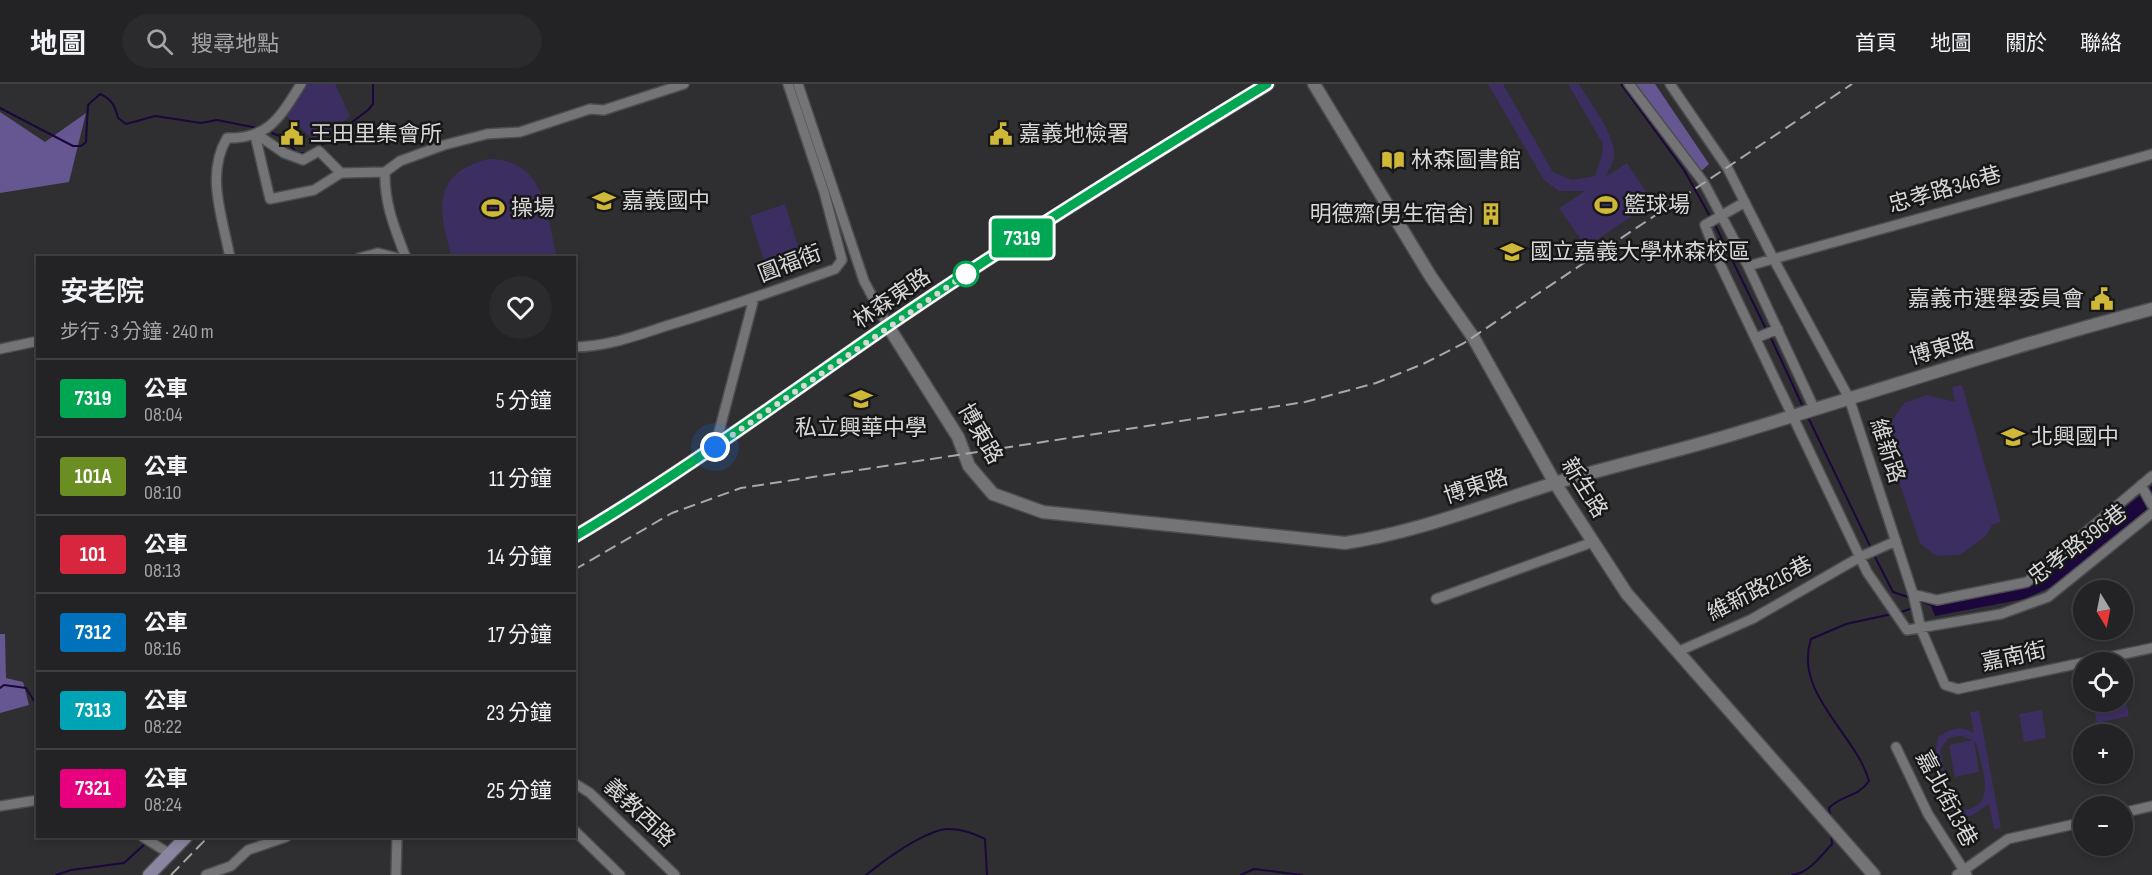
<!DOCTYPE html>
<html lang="zh-TW">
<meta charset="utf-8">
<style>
body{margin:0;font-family:"Sofia Sans Condensed","Noto Sans TC",sans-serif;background:#2b2a2d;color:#f1f3f6;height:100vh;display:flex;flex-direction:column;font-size:22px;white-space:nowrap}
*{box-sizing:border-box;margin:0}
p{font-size:20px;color:#a3a4a7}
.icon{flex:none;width:33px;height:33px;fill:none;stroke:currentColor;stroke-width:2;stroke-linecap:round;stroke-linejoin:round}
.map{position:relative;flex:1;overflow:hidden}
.panel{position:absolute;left:36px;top:172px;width:540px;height:582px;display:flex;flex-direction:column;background:#232225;border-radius:0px;box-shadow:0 3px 9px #0003,0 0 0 2px #403f42}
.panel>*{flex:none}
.badge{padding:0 12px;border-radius:4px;font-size:21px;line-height:39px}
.needle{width:39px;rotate:170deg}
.controls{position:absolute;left:2073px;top:496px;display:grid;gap:12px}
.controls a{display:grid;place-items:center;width:60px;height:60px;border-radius:50%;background:#232225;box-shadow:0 3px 9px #0003,0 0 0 2px #403f42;font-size:30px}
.you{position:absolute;width:30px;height:30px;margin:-15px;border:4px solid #fff;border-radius:50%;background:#1a73e8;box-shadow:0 0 0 9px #1a73e833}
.map>.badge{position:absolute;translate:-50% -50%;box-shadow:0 0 0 3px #fff}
.round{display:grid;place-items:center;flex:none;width:63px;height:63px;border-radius:32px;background:#2b2a2d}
.headline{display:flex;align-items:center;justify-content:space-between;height:102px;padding:0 24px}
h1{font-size:28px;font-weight:600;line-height:45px}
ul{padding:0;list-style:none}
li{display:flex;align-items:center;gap:18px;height:78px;padding:0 24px;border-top:2px solid #403f42}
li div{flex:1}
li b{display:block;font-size:22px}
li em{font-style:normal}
li .badge{min-width:66px;font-weight:700;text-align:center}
header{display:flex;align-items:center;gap:36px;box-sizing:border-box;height:84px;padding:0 30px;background:#232225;border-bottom:2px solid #403f42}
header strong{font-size:28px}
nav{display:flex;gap:33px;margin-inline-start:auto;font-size:21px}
.search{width:420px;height:54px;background:#2b2a2d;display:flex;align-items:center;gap:15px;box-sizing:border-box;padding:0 21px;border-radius:33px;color:#a3a4a7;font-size:22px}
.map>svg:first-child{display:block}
.green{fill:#3d2e62;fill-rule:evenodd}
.forest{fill:#665792}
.water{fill:#1c073c}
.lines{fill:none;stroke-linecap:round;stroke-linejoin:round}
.stream{stroke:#1c073c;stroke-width:2}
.minor-casing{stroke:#4d4c4e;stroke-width:12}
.tertiary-casing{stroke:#4d4c4e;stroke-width:15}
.secondary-casing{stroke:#4d4c4e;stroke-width:15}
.minor{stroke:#747477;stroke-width:9}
.tertiary{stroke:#747477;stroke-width:12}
.secondary{stroke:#8b869f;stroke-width:12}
.rail{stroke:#a8a8aa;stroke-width:2;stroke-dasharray:12 6;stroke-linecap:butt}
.line-casing{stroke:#fff;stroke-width:14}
.line{stroke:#00a651;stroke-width:9}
.walk{stroke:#d7d7d8;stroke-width:6;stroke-dasharray:0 10.8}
.stop-dot{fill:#fff;stroke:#00a651;stroke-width:3}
.labels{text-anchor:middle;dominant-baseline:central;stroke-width:5;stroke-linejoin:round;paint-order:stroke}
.poi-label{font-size:22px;fill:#d7d7d8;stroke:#171718;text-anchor:start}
.street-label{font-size:22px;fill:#d7d7d8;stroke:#171718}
</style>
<header>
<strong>地圖</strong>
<div class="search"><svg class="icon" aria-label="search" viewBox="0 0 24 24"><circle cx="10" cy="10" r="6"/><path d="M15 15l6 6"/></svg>搜尋地點</div>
<nav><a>首頁</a><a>地圖</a><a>關於</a><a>聯絡</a></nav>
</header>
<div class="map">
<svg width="2152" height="791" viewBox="0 0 2152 791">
<rect width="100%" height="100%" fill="#2f2e31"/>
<path class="green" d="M 301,0 L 335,0 L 350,32 L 317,59 L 283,29 Z
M 1488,0 L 1503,0 L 1553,88 L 1572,96 L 1595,92 L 1602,71 L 1603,60 L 1568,0 L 1579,0 C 1589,17 1616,52 1614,71 C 1613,80 1609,86 1605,93 L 1627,79 L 1653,118 L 1586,163 L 1559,124 L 1585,107 L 1559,107 L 1544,96 Z
M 490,75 C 547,77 546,130 557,174 L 452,174 C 438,126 431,88 490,75 Z
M 785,120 L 804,182 L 769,193 L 750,132 Z
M 1962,301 L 2001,438 L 1993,440 L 1986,452 L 1960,471 L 1939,472 L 1932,469 L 1920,459 L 1897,392 L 1886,354 L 1886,346 L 1904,319 L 1927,311 L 1955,318 L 1952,303 Z
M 2125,614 L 2129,632 L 2097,639 L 2093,621 L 2122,618 Z
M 2042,626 L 2046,654 L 2024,658 L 2019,630 Z
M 1979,627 L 2001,744 L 1994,745 L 1989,720 L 1971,732 C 1962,732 1955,731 1948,725 C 1934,713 1933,668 1939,652 C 1952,645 1960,640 1974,649 L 1970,628 ZM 1960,652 L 1973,656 L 1949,661 L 1955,693 L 1979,688 L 1974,657 L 1977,661 C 1982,686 1999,725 1960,726 L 1950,715 L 1940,666 L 1948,654 Z"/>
<path class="forest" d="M 1634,0 L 1655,0 L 1709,80 L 1698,90 Z
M 0,28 L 45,58 L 86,29 L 69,98 L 0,109 Z
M 0,550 L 5,550 L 6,594 L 23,598 L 29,621 L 0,629 Z"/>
<path class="water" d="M 2152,402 L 2152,421 L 2053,502 L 2024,515 L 1935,532 L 1929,517 L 2028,501 Z"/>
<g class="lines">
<path class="stream" d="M 1621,0 L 1684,86 L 1711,134
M 0,24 L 73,62 L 81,62 L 86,58 L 88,21 L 100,10 C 112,15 115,22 118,34 L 126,40 L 155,32 L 201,39 L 217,36 L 257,44
M 272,49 L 282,53 L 297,69 L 308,69
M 318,64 L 368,26 L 373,20 L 373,0
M 1714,139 L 1767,247
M 1770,252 L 1803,323
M 1807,331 L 1871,464
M 1873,469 L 1893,508 L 1911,514
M 1917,516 L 1931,521
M 1898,529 L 1913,524
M 0,604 L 4,601 L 26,604 L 38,623
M 1830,732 L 1829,724 C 1843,710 1857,714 1869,697 C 1856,650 1793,609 1811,555 L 1846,540 L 1892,530
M 56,791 L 71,786 L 124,779 L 146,759
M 866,791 C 883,777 926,745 949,745 C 963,745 972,749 985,755 L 987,791
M 1241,791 L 1254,785 L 1302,791
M 1792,791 C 1809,789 1821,772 1832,760 L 1831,749"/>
<g class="minor-casing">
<path id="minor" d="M 798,0 L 864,197 L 888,242
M 1629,0 L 1704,99 L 1748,182 L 1814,324
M 1670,0 L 1727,83 L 1773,174 L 1849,314 L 1913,510 L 1921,545 L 1945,601 L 1958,605 L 2152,564
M 255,51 L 270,115 L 314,106 L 341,89
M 258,51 L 284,69 L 303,76 L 319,67 L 341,89 L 385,88
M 1745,118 L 1705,141 L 1720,180 L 1867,488 L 1907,546 L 2001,530 L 2048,513 L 2152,429
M 230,174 C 223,134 205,91 227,54 C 269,55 280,33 301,0
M 359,174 L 378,169 L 398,174
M 406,174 C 395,145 384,119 385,88 L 400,77 L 444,61 L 487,50 L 520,48 L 590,25 L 604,26 L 684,0
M 1748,182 L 2152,70
M 1756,254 L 1778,245
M 574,263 C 607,263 638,251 669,241 C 725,224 780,205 835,185 L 842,176 L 824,108 L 788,0
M 0,265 L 38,257
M 715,363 L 754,214
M 2141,401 L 2152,421
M 1913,510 L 1937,516 L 2027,498 L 2152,392
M 1436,515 L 1593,458
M 1677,568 L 1752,535 L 1860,473 L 1896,457
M 1896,663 L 1928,730 L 1967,791
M 574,699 L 590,709 L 675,791
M 0,722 L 38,716
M 2122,729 L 2152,722
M 574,746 L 620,791
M 143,753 L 170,770
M 206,791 L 231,782 L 248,766 L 286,753
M 396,791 L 397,753
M 1957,791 L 2008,755 L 2084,738"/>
</g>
<g class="tertiary-casing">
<path id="tertiary" d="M 1314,0 L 1431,193 L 1473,253 L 1555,399 L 1627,510 L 1874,791
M 888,242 L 958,353 L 969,382 L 993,410 L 1043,428 L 1345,459 C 1418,448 1485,421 1555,399 C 1618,380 1684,366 1747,346 C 1882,305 2016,261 2152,225"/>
</g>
<g class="secondary-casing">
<path id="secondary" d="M 574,453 C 682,389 783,314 886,243 C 1011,158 1139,78 1268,0
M 149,791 L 186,753"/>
</g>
<use href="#minor" class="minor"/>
<use href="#tertiary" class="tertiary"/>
<use href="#secondary" class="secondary"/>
<path class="rail" d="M 574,486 L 672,429 L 741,404 L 1305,318 L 1376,299 L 1423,280 L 1464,259 L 1852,0
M 171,791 L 208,753"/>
</g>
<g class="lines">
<g class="line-casing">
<path id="line" d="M 574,453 C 682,389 783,314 886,243 C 1010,158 1139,78 1267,0"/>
</g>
<use href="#line" class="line"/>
<path class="walk" d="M 715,363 L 966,190"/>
</g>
<defs>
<g id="civic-bare" transform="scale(1.8)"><path d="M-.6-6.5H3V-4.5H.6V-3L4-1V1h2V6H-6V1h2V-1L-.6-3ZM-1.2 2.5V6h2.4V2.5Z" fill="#cfb837" stroke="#171718" stroke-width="2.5" paint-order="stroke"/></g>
<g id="library-bare" transform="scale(1.8)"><path d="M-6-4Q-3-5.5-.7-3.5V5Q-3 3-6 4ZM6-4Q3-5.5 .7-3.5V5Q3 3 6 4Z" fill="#cfb837" stroke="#171718" stroke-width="2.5" paint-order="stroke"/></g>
<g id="school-bare" transform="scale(1.8)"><path d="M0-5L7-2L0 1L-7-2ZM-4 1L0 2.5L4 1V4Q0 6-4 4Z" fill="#cfb837" stroke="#171718" stroke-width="2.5" paint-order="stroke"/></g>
<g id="stadium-bare" transform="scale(1.8)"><path d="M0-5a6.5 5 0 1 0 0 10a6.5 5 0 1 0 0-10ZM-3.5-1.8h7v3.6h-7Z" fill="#cfb837" stroke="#171718" stroke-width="2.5" paint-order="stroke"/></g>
<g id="building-bare" transform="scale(1.8)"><path d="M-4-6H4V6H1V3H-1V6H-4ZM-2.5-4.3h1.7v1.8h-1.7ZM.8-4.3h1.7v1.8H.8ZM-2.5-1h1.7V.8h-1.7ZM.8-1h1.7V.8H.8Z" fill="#cfb837" stroke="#171718" stroke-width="2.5" paint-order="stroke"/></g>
<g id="university-bare" transform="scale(1.8)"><path d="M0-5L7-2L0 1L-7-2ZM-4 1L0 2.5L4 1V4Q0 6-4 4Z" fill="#cfb837" stroke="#171718" stroke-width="2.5" paint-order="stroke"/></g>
</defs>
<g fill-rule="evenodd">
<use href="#civic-bare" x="292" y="50"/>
<use href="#civic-bare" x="1001" y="50"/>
<use href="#library-bare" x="1393" y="76"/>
<use href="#school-bare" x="604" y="117"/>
<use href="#stadium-bare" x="1606" y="121"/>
<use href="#stadium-bare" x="493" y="124"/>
<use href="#building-bare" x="1491" y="130"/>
<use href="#university-bare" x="1512" y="168"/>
<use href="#civic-bare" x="2102" y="215"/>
<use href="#school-bare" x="861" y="315"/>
<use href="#school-bare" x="2013" y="353"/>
</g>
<circle class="stop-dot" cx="966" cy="190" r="12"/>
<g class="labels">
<g class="poi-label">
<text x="310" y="50">王田里集會所</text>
<text x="1019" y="50">嘉義地檢署</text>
<text x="1411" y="76">林森圖書館</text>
<text x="622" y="117">嘉義國中</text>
<text x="1624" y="121">籃球場</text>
<text x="511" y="124">操場</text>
<text x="1473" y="130" text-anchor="end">明德齋(男生宿舍)</text>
<text x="1530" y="168">國立嘉義大學林森校區</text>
<text x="2084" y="215" text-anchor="end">嘉義市選舉委員會</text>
<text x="861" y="344" text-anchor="middle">私立興華中學</text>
<text x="2031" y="353">北興國中</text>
</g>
<g class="street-label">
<text transform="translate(1945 106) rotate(-16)">忠孝路346巷</text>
<text transform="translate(790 180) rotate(-21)">圓福街</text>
<text transform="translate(892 215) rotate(-34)">林森東路</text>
<text transform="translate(1942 265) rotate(-16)">博東路</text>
<text transform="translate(980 350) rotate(60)">博東路</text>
<text transform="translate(1887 367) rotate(72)">維新路</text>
<text transform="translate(1476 403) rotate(-18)">博東路</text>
<text transform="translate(1584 404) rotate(58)">新生路</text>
<text transform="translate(2078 461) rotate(-37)">忠孝路396巷</text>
<text transform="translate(1760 505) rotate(-27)">維新路216巷</text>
<text transform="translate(2014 573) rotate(-12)">嘉南街</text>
<text transform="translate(1946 715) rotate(62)">嘉北街13巷</text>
<text transform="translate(639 729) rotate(43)">義教西路</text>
</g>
</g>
</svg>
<div class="controls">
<a><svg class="needle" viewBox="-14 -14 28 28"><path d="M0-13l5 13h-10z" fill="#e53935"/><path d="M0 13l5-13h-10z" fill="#a3a4a7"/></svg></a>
<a><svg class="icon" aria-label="locate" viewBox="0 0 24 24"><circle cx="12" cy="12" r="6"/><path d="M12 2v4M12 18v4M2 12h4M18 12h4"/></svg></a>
<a>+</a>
<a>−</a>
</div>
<div class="you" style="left:715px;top:363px"></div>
<b class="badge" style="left:1022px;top:154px;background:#00a651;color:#fff">7319</b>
<section class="panel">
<div class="headline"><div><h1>安老院</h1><p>步行 · 3 分鐘 · 240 m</p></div><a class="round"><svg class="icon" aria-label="heart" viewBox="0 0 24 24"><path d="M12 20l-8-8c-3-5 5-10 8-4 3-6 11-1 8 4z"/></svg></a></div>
<ul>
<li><span class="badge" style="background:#00a651;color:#fff">7319</span><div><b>公車</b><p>08:04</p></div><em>5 分鐘</em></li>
<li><span class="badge" style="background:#6b8e23;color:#fff">101A</span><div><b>公車</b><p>08:10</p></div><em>11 分鐘</em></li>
<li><span class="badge" style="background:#d7263d;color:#fff">101</span><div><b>公車</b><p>08:13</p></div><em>14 分鐘</em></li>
<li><span class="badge" style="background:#0072bc;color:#fff">7312</span><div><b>公車</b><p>08:16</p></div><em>17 分鐘</em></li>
<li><span class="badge" style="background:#00a3b4;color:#fff">7313</span><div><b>公車</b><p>08:22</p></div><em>23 分鐘</em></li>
<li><span class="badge" style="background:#e6007e;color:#fff">7321</span><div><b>公車</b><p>08:24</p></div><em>25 分鐘</em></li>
</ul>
</section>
</div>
